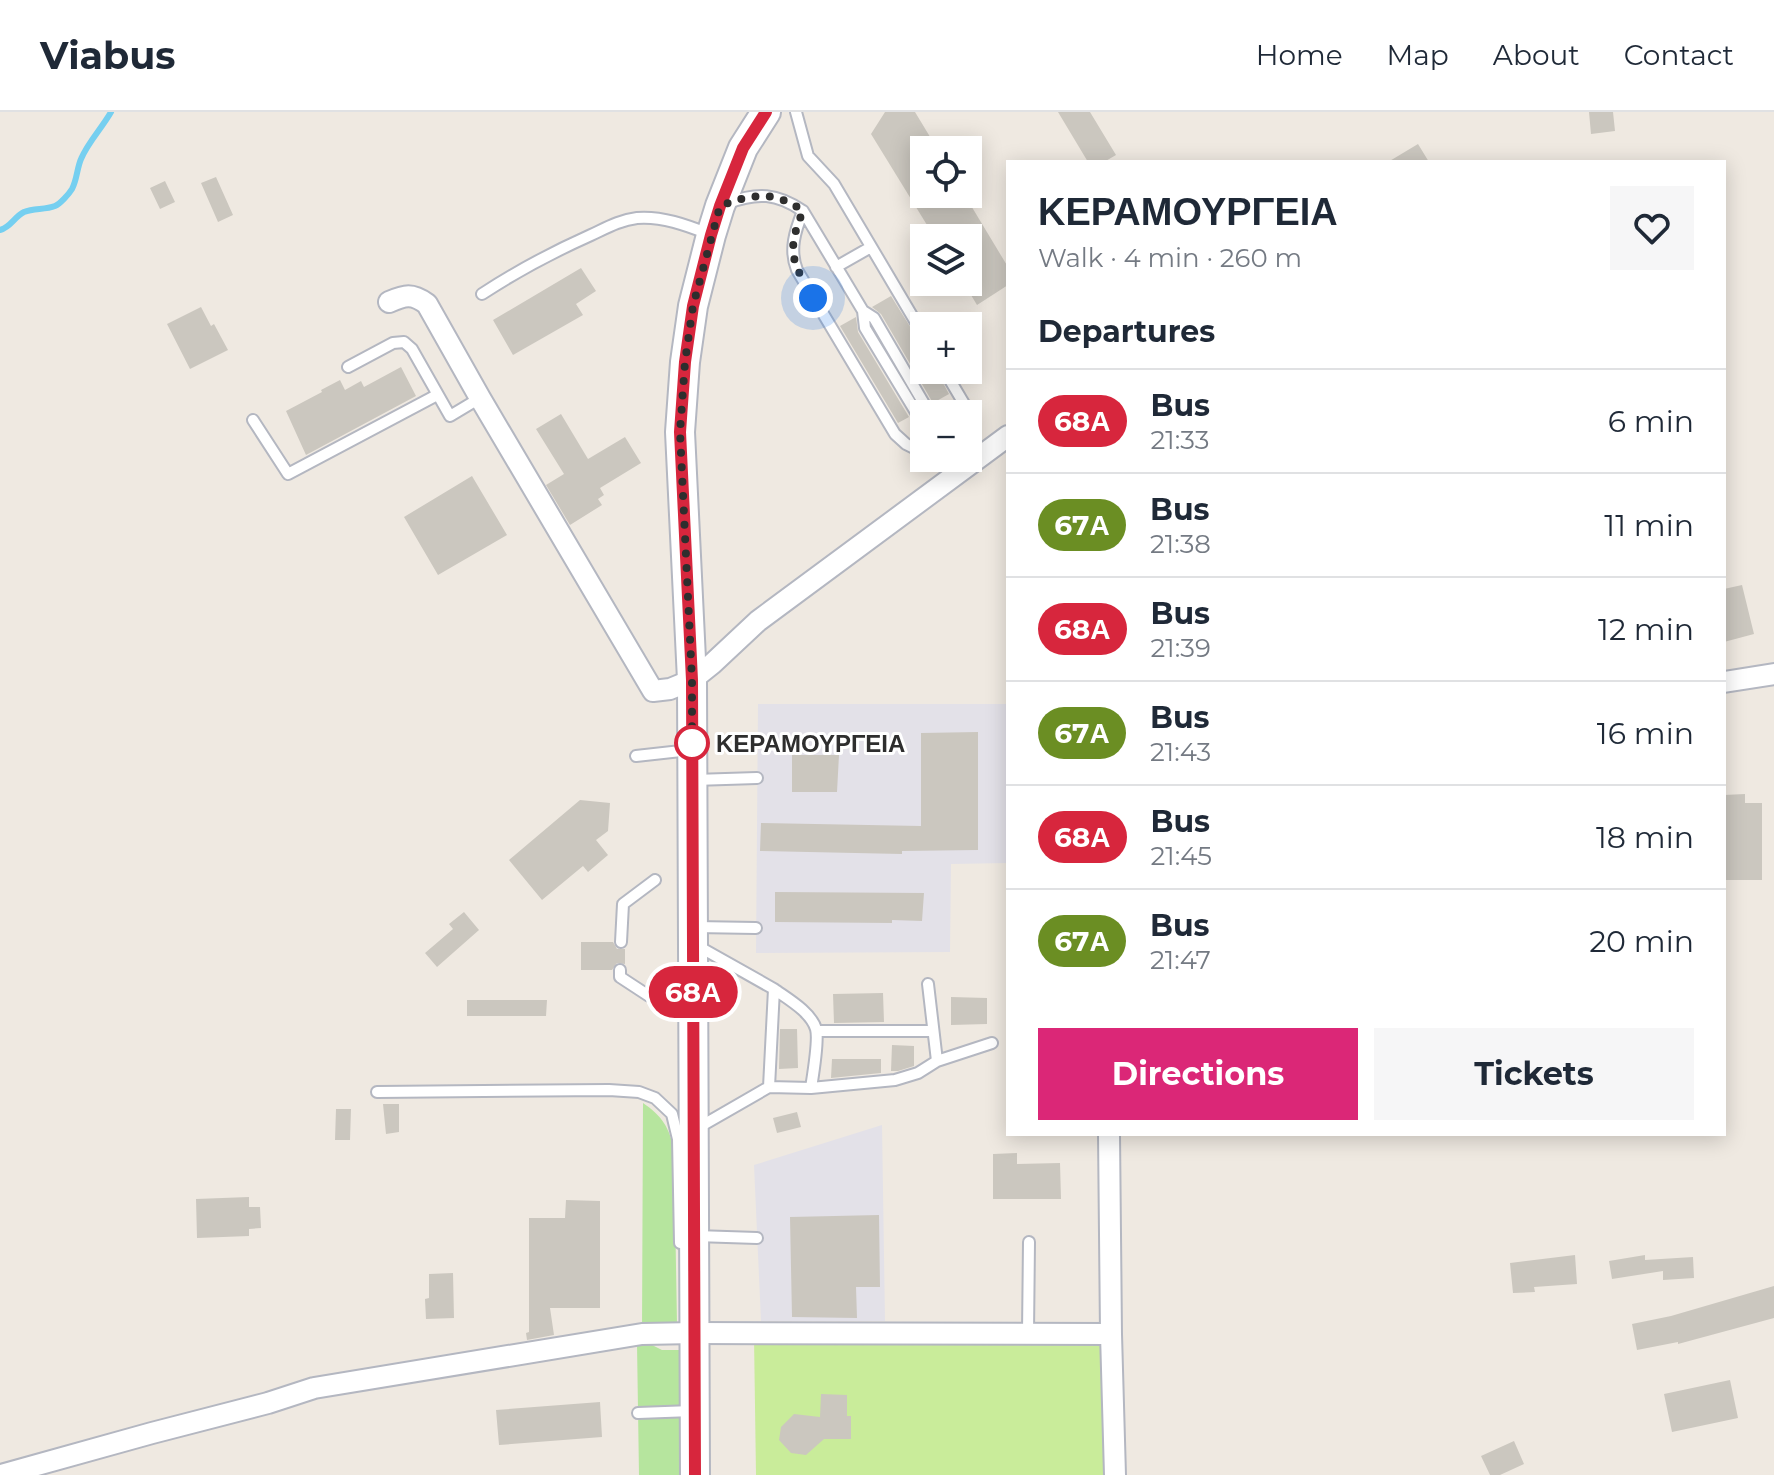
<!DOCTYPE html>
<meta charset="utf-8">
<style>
body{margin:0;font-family:Montserrat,sans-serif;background:#f6f6f7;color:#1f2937;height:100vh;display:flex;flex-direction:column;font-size:30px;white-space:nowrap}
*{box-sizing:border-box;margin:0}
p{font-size:26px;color:#747a83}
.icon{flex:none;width:44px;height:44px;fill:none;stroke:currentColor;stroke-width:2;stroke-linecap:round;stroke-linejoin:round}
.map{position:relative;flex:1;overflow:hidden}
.details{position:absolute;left:1006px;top:48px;width:720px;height:976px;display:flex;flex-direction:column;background:#fff;border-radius:0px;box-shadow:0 4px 20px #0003}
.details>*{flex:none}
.badge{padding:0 16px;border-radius:26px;font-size:28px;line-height:52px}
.tools{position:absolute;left:910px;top:24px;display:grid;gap:16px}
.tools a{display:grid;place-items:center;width:72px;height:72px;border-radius:0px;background:#fff;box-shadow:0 4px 20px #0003;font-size:40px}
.you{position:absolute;width:40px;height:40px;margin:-20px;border:6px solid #fff;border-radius:50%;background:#1a73e8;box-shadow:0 0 0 12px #1a73e833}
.map>.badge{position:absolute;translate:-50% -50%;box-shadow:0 0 0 4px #fff}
h2{padding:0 32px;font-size:30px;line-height:72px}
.round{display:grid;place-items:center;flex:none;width:84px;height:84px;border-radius:0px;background:#f6f6f7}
.overview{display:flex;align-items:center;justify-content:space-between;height:136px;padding:0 32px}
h1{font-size:38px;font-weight:700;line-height:60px}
.action{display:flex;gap:16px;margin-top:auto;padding:16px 32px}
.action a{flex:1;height:92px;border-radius:0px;background:#db2777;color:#fff;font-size:32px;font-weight:700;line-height:92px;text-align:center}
.action a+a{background:#f6f6f7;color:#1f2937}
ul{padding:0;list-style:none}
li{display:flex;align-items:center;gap:24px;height:104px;padding:0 32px;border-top:2px solid #e0e1e3}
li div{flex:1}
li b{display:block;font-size:30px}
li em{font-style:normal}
li .badge{min-width:88px;font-weight:700;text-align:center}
header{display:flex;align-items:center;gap:48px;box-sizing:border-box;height:112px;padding:0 40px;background:#fff;border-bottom:2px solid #e0e1e3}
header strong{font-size:38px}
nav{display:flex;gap:44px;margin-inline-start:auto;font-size:28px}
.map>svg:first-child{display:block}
.industrial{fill:#e3e1e8}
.green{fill:#b6e59e}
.pitch{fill:#c9ec9a}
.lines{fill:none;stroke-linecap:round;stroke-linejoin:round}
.stream{stroke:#75cff0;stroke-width:6}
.building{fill:#cbc7bf}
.lane-casing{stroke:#b4b7c1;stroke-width:14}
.street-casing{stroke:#b4b7c1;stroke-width:24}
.secondary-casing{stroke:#b4b7c1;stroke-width:32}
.lane{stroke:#fff;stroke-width:10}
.street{stroke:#fff;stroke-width:20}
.secondary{stroke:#fff;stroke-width:28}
.line-casing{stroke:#fff;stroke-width:18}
.line{stroke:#d7263d;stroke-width:12}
.walk{stroke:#2e2e2e;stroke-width:8;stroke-dasharray:0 14.4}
.stop-dot{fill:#fff;stroke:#d7263d;stroke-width:4}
.labels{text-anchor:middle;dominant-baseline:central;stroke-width:6;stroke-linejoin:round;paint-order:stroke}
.stop-label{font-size:24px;font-weight:bold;fill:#2e2e2e;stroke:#fff;text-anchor:start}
</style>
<header>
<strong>Viabus</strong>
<nav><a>Home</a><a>Map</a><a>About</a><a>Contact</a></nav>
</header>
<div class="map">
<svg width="1774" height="1363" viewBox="0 0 1774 1363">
<rect width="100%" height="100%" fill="#efe9e1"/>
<path class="industrial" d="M 758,592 L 1008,592 L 1008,751 L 951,752 L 950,840 L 756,841 Z
M 882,1013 L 885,1209 L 761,1209 L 754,1053 Z"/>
<path class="green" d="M 643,991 C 662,1004 670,1016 674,1039 L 677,1212 L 642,1220 Z
M 637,1232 L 652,1233 L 662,1238 L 684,1238 L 684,1363 L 639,1363 Z"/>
<path class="pitch" d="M 754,1225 L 1107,1227 L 1106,1363 L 756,1363 Z"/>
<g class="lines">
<path class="stream" d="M 0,118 C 11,115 14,105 24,100 C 34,96 45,98 55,94 C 60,92 69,82 72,77 C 77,68 77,56 81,47 C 88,30 102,16 111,0"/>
</g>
<path class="building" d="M 885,0 L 915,0 L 938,38 L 924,38 L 924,82 L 964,82 L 1008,155 L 1008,173 L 977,193 L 968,178 L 968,126 L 935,126 L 871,22 Z
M 1058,0 L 1090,0 L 1116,43 L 1104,50 L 1088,50 Z
M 1589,0 L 1613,0 L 1615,19 L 1591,22 Z
M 1418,32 L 1429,50 L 1388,50 Z
M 216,65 L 233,103 L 218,110 L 201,71 Z
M 165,69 L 175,90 L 160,97 L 150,76 Z
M 581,156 L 596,179 L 576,192 L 583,203 L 513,243 L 493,208 Z
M 891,184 L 924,237 L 924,258 L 936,258 L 949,282 L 933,291 L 881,202 L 872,195 Z
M 201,195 L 211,214 L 214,212 L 228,238 L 190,257 L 167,212 Z
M 856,205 L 858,220 L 909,305 L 898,311 L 840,214 Z
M 401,255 L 416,284 L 306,343 L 286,299 L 322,280 L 321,278 L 340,268 L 345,278 L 361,269 L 364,275 Z
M 561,302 L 588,347 L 625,325 L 641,351 L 600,376 L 604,383 L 598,387 L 602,393 L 570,413 L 546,373 L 564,362 L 536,317 Z
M 472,364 L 507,423 L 438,463 L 404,405 Z
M 1742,473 L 1754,522 L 1724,530 L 1724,477 Z
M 978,620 L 978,738 L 902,739 L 902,742 L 760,739 L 761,711 L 921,714 L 921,621 Z
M 792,643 L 839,643 L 837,680 L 792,680 Z
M 1745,682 L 1745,691 L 1762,691 L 1762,768 L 1724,768 L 1724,683 Z
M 580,688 L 610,691 L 608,719 L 596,728 L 608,743 L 588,760 L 583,754 L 542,788 L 509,748 Z
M 775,780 L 924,781 L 922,809 L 892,808 L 892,811 L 775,810 Z
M 464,800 L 479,818 L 437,855 L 425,841 L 453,817 L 449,812 Z
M 581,830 L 613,830 L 617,837 L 625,837 L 625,852 L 617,851 L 612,858 L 581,858 Z
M 883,881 L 884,910 L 834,911 L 833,882 Z
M 951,885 L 987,886 L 987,912 L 951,913 Z
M 467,888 L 547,888 L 546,904 L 467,904 Z
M 780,917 L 797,917 L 798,956 L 779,957 Z
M 892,933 L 914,934 L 914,954 L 898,959 L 891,959 Z
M 832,947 L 881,947 L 881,961 L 831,966 Z
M 383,992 L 399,992 L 399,1020 L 386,1022 Z
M 336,997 L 351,997 L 350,1028 L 335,1028 Z
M 797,1000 L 801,1015 L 777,1021 L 773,1006 Z
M 1017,1041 L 1017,1052 L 1060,1051 L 1061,1087 L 993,1087 L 993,1042 Z
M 249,1085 L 249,1095 L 260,1095 L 261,1116 L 249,1117 L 249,1124 L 197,1126 L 196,1087 Z
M 566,1088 L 600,1089 L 600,1196 L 550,1196 L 554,1223 L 527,1228 L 526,1221 L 529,1220 L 529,1106 L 565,1106 Z
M 879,1103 L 880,1175 L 856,1175 L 857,1206 L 792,1205 L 790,1105 Z
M 1575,1143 L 1577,1172 L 1534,1175 L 1535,1180 L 1513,1181 L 1510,1151 Z
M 1645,1143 L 1645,1148 L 1693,1145 L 1694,1166 L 1663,1168 L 1663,1159 L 1612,1167 L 1609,1149 Z
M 453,1161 L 454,1206 L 426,1207 L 425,1187 L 429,1186 L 429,1162 Z
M 1774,1174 L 1774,1206 L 1678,1232 L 1678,1230 L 1637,1238 L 1632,1212 L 1671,1204 Z
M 1730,1268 L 1738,1306 L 1672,1320 L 1664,1282 Z
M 821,1282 L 847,1283 L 847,1304 L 851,1304 L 851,1327 L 824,1327 L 806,1343 L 791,1341 L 779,1328 L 781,1315 L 794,1302 L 820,1305 Z
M 600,1290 L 602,1325 L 499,1333 L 496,1298 Z
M 1514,1329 L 1524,1352 L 1500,1363 L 1490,1363 L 1481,1344 Z"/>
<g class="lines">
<g class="lane-casing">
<path id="lane" d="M 796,0 L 808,44 L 834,72 L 924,224
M 728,91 C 757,80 777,81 803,99 L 863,199 L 865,216 L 920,307 L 922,322 L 921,340
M 803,99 C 795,119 789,138 797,158 L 895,322 L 906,332 L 924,341
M 836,155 L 871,135
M 482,182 C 517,159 553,140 591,123 C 606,116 620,108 637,106 C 662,104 686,113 709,122
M 863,199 L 874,206 L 930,302
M 348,255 L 393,231 L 404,230 L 412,237 L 450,304 L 480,286
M 944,258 L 966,295 L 967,302
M 253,308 L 288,362 L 437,283
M 636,644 L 690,638
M 694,668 L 757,666
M 695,815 L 756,816
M 621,830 L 623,792 L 655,768
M 620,858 L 620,865 L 649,884
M 928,872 L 937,949
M 774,877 C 788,887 811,900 816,917 C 819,928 813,963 811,976
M 817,919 L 933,919
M 769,975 L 811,976 L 895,968 L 918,961 L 937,949 L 992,931
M 377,980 L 609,978 L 639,980 L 655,986 L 672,1002 L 678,1027 L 680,1131
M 696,1017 L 769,975 L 774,877 L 696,833
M 696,1124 L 757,1126
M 1028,1221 L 1029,1130
M 638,1301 L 692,1299"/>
</g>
<g class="street-casing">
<path id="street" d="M 389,190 C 405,183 412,181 427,192 L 480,286 L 653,579 L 670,577 L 692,568 L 712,552 L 758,509 L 1008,324
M 1724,570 L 1774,562
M 1109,1022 L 1111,1222 L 1115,1363
M 1,1363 L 152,1321 L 268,1291 L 314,1276 L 642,1222 L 695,1221 L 1111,1222"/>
</g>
<g class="secondary-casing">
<path id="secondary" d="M 695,1363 L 692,568 L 680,320 L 685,250 L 693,194 L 711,123 L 720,94 L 743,36 L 766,0"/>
</g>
<use href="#lane" class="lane"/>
<use href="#street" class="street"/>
<use href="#secondary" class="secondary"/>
</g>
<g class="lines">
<g class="line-casing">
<path id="line" d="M 695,1363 L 692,568 L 680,320 L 685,250 L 693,194 L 711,123 L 720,94 L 743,36 L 766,0"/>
</g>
<use href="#line" class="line"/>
<path class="walk" d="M 692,631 L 692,637 L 692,568 L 680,320 L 685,250 L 693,194 L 720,94 C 752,82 774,78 803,99 C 786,140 792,149 813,186"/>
</g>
<circle class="stop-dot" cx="692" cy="631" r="16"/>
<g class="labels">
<g class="stop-label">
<text x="716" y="631">ΚΕΡΑΜΟΥΡΓΕΙΑ</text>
</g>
</g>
</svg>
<div class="tools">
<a><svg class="icon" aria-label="locate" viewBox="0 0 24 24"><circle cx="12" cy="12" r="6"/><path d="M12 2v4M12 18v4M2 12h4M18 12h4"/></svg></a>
<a><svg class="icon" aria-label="layers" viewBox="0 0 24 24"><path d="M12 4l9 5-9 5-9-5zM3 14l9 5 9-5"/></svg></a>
<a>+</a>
<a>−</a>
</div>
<div class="you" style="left:813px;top:186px"></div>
<b class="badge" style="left:693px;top:880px;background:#d7263d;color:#fff">68Α</b>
<section class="details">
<div class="overview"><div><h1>ΚΕΡΑΜΟΥΡΓΕΙΑ</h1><p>Walk · 4 min · 260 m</p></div><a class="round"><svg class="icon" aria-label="heart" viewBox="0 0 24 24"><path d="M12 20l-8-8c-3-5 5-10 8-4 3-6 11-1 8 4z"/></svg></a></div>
<h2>Departures</h2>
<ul>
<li><span class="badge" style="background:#d7263d;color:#fff">68Α</span><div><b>Bus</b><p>21:33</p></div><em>6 min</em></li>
<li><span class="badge" style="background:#6b8e23;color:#fff">67Α</span><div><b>Bus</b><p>21:38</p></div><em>11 min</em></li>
<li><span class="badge" style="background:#d7263d;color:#fff">68Α</span><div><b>Bus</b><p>21:39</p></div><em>12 min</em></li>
<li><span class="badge" style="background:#6b8e23;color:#fff">67Α</span><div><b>Bus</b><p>21:43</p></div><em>16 min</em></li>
<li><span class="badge" style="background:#d7263d;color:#fff">68Α</span><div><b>Bus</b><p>21:45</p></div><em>18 min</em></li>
<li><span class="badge" style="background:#6b8e23;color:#fff">67Α</span><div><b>Bus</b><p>21:47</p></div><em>20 min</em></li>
</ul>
<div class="action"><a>Directions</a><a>Tickets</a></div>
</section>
</div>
